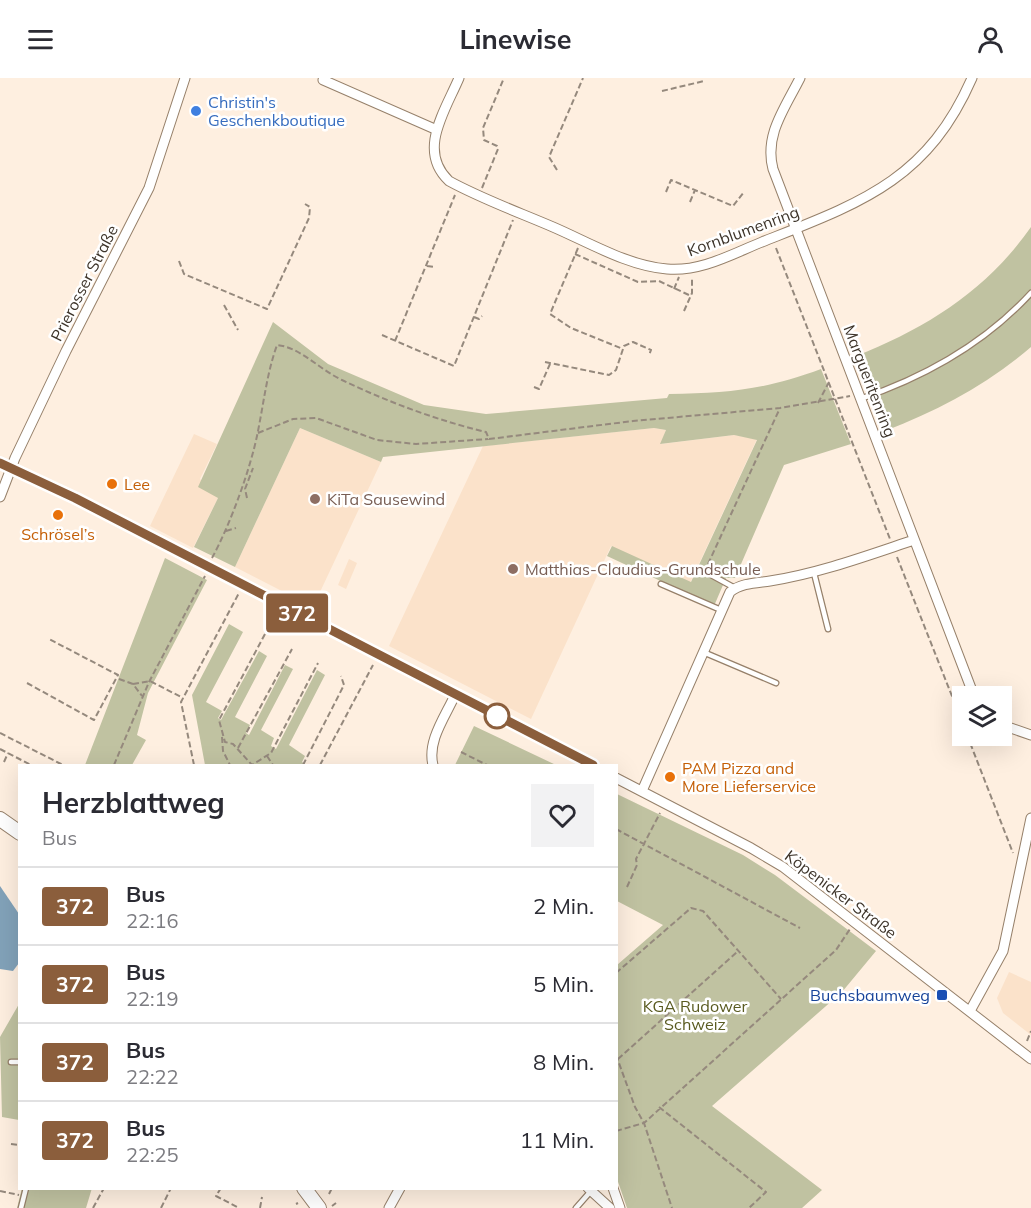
<!DOCTYPE html>
<html lang="de">
<meta charset="utf-8">
<style>
body{margin:0;font-family:Mulish,sans-serif;background:#f2f2f3;color:#2b2b33;height:100vh;display:flex;flex-direction:column;font-size:22px;white-space:nowrap}
*{box-sizing:border-box;margin:0}
p{font-size:20px;color:#7c7c81}
.icon{flex:none;width:33px;height:33px;fill:none;stroke:currentColor;stroke-width:2;stroke-linecap:round;stroke-linejoin:round}
.map{position:relative;flex:1;overflow:hidden}
.panel{position:absolute;left:18px;top:686px;width:600px;height:426px;display:flex;flex-direction:column;background:#fff;border-radius:0px;box-shadow:0 6px 24px #0002}
.panel>*{flex:none}
.badge{padding:0 12px;border-radius:4px;font-size:21px;line-height:39px}
.buttons{position:absolute;left:952px;top:608px;display:grid;gap:12px}
.buttons a{display:grid;place-items:center;width:60px;height:60px;border-radius:0px;background:#fff;box-shadow:0 6px 24px #0002;font-size:30px}
.map>.badge{position:absolute;translate:-50% -50%;box-shadow:0 0 0 3px #fff}
.round{display:grid;place-items:center;flex:none;width:63px;height:63px;border-radius:0px;background:#f2f2f3}
.head{display:flex;align-items:center;justify-content:space-between;height:102px;padding:0 24px}
h1{font-size:28px;font-weight:700;line-height:45px}
ul{padding:0;list-style:none}
li{display:flex;align-items:center;gap:18px;height:78px;padding:0 24px;border-top:2px solid #e1e1e2}
li div{flex:1}
li b{display:block;font-size:22px}
li em{font-style:normal}
li .badge{min-width:66px;font-weight:700;text-align:center}
header{display:flex;justify-content:space-between;align-items:center;height:78px;padding:0 24px;background:#fff;font-size:27px;font-weight:700}
.map>svg:first-child{display:block}
.built{fill:#fbe2ca}
.green{fill:#c0c2a1}
.water{fill:#82a2b9}
.lines{fill:none;stroke-linecap:round;stroke-linejoin:round}
.lane-casing{stroke:#96806a;stroke-width:7}
.street-casing{stroke:#96806a;stroke-width:11}
.secondary-casing{stroke:#96806a;stroke-width:16}
.path{stroke:#95897d;stroke-width:2;stroke-dasharray:6 3;stroke-linecap:butt}
.lane{stroke:#fff;stroke-width:4.5}
.street{stroke:#fff;stroke-width:9}
.secondary{stroke:#fff;stroke-width:14}
.line-casing{stroke:#fff;stroke-width:14}
.line{stroke:#8b5e3c;stroke-width:9}
.shop-dot{fill:#3f7fe0;stroke:#fff;stroke-width:2}
.food-dot{fill:#e8710a;stroke:#fff;stroke-width:2}
.education-dot{fill:#8d6e63;stroke:#fff;stroke-width:2}
.stop-dot{fill:#fff;stroke:#8b5e3c;stroke-width:3}
.transit-dot{fill:#1a4fb4;stroke:#fff;stroke-width:2}
.labels{text-anchor:middle;dominant-baseline:central;stroke-width:5;stroke-linejoin:round;paint-order:stroke}
.shop-label{font-size:16px;fill:#366cbe;stroke:#fff;text-anchor:start}
.street-label{font-size:16px;fill:#3d342a;stroke:#fff}
.food-label{font-size:16px;fill:#c56008;stroke:#fff;text-anchor:start}
.education-label{font-size:16px;fill:#785e54;stroke:#fff;text-anchor:start}
.transit-label{font-size:16px;fill:#164399;stroke:#fff;text-anchor:end}
.park-label{font-size:16px;fill:#5a5b21;stroke:#fff}
</style>
<header><svg class="icon" aria-label="menu" viewBox="0 0 24 24"><path d="M4 6h16M4 12h16M4 18h16"/></svg>Linewise<svg class="icon" aria-label="person" viewBox="0 0 24 24"><circle cx="12" cy="8" r="4"/><path d="M4 21q1-7 8-7t8 7"/></svg></header>
<div class="map">
<svg width="1031" height="1130" viewBox="0 0 1031 1130">
<rect width="100%" height="100%" fill="#feefe0"/>
<path class="built" d="M 300,350 L 381,384 L 313,529 L 235,489 Z
M 654,350 L 666,352 L 661,366 L 734,357 L 757,361 L 690,505 L 611,468 L 531,641 L 389,568 L 483,368 Z
M 194,356 L 217,366 L 200,401 L 218,420 L 193,470 L 150,448 Z
M 349,481 L 357,485 L 346,511 L 338,507 Z
M 1009,894 L 1031,904 L 1031,957 L 1003,935 L 997,920 Z"/>
<path class="green" d="M 1031,149 L 1031,269 C 987,307 939,332 885,353 L 856,278 C 927,250 987,212 1031,149 Z
M 273,244 L 328,286 L 424,327 L 486,336 L 667,320 L 669,316 C 728,315 764,312 821,291 L 851,366 L 784,387 L 735,500 L 726,500 L 714,528 L 607,478 L 612,468 L 691,504 L 757,362 L 734,357 L 660,366 L 666,352 L 654,350 L 383,379 L 381,384 L 300,350 L 235,489 L 194,469 L 218,420 L 198,409 Z
M 165,480 L 207,502 L 148,615 L 137,657 L 146,662 L 132,687 L 85,687 Z
M 229,546 L 243,554 L 206,624 L 222,633 L 218,640 L 221,642 L 259,573 L 267,578 L 235,639 L 250,647 L 246,655 L 249,657 L 285,587 L 293,591 L 261,652 L 274,660 L 271,668 L 276,671 L 317,592 L 325,597 L 289,667 L 305,678 L 302,684 L 307,687 L 205,687 L 192,617 Z
M 474,648 L 556,687 L 455,687 Z
M 617,716 L 743,777 L 775,797 L 876,873 L 842,914 L 712,1028 L 822,1112 L 802,1130 L 627,1130 L 616,1098 L 617,887 L 663,847 L 617,823 Z
M 19,926 L 19,1042 L 2,1039 L 0,959 Z
M 22,1110 L 92,1110 L 86,1130 L 17,1130 Z"/>
<path class="water" d="M 0,808 L 19,836 L 19,885 L 13,893 L 0,891 Z"/>
<g class="lines">
<g class="lane-casing">
<path id="lane" d="M 860,321 C 925,299 985,265 1031,215
M 702,492 L 735,510
M 814,495 L 828,551
M 661,506 L 721,532
M 703,574 L 776,605
M 11,984 L 20,984
M 21,1130 L 26,1110
M 576,1130 L 591,1113"/>
</g>
<g class="street-casing">
<path id="street" d="M 459,0 C 445,33 417,73 449,103 C 482,121 518,134 553,149 C 588,164 628,188 667,191 C 701,194 732,176 762,164 C 860,125 927,103 972,0
M 800,0 C 785,30 764,57 773,91 L 974,618
M 323,2 L 437,52
M 0,385 L 75,420 L 592,687
M 0,419 L 15,380 L 66,273 L 149,110 L 185,0
M 1002,647 L 1031,657
M 433,687 C 427,663 445,639 455,617
M 616,700 L 751,770 L 783,789 L 1031,981
M 642,713 L 730,514 C 741,505 756,505 770,503 C 820,495 866,478 914,462
M 970,933 L 1003,873 L 1031,740
M 588,1110 L 610,1130
M 613,1110 L 620,1130
M 389,1130 L 400,1110"/>
</g>
<g class="secondary-casing">
<path id="secondary" d="M 0,741 L 20,755
M 304,1110 L 319,1130"/>
</g>
<path class="path" d="M 662,13 L 704,3
M 557,92 L 549,79 L 583,0
M 482,110 L 498,71 L 497,68 L 484,62 L 483,50 L 504,0
M 666,114 L 671,102 L 733,128 L 744,114
M 690,124 L 695,112
M 578,170 L 550,236 L 571,250 L 623,271
M 776,170 L 890,461
M 575,176 L 638,204 L 659,203 L 691,218
M 179,183 L 184,196 L 267,231 L 309,140 L 310,129 L 305,126
M 427,188 L 435,189
M 674,211 L 679,199
M 224,227 L 238,252
M 684,233 L 692,215 L 692,199
M 474,239 L 479,241 L 482,238
M 382,257 L 454,288 L 513,142
M 395,263 L 455,117
M 545,284 L 609,297 L 616,292 L 624,268 L 633,264 L 651,272 L 649,277
M 534,309 L 539,311 L 550,286
M 818,325 L 829,304
M 258,355 L 293,341 L 316,340 L 377,362 L 416,366 L 488,361
M 247,420 L 245,411 L 253,390
M 226,453 L 236,450
M 897,479 L 963,646
M 212,480 C 230,447 251,390 258,353 C 264,323 267,295 277,267 C 300,269 320,292 342,302 C 388,324 436,342 486,354 L 489,361 L 633,343 L 780,330 L 850,318
M 708,486 L 780,330
M 265,556 L 219,642 L 225,664 L 233,666 L 252,687 L 271,675 L 318,585
M 119,601 L 133,606 L 142,618
M 27,605 L 94,642 L 118,597 L 49,561
M 133,606 L 150,603 L 183,620
M 0,655 L 63,687
M 967,657 L 1013,775
M 222,659 L 223,673 L 230,687
M 238,670 L 292,571
M 0,671 L 31,687
M 461,674 L 487,687
M 267,678 L 273,687
M 4,684 L 8,675
M 114,687 L 149,604 L 205,498
M 194,687 L 181,624 L 239,515
M 303,687 L 344,607 L 341,598
M 320,687 L 373,587
M 616,751 L 800,850
M 627,809 L 637,787 L 636,781 L 660,735
M 616,895 L 691,830 L 703,833 L 781,921
M 1027,963 L 1031,953
M 616,977 L 635,1029 L 644,1045 L 672,1130
M 618,981 L 738,873
M 659,1029 L 766,1114 L 749,1130
M 616,1053 L 644,1045 L 836,872 L 850,851
M 11,1066 L 20,1067
M 221,1110 L 216,1118 L 239,1130
M 0,1113 L 19,1117
M 329,1116 L 332,1110
M 296,1126 L 298,1125
M 332,1128 L 336,1125
M 93,1130 L 104,1110
M 161,1130 L 171,1110
M 260,1130 L 262,1119"/>
<use href="#lane" class="lane"/>
<use href="#street" class="street"/>
<use href="#secondary" class="secondary"/>
</g>
<g class="lines">
<g class="line-casing">
<path id="line" d="M 0,385 L 75,420 L 593,687"/>
</g>
<use href="#line" class="line"/>
</g>
<circle class="shop-dot" cx="196" cy="33" r="6"/>
<g class="food-dot">
<circle cx="112" cy="406" r="6"/>
<circle cx="58" cy="437" r="6"/>
<circle cx="670" cy="699" r="6"/>
</g>
<g class="education-dot">
<circle cx="315" cy="421" r="6"/>
<circle cx="513" cy="491" r="6"/>
</g>
<circle class="stop-dot" cx="497" cy="638" r="12"/>
<rect class="transit-dot" x="936" y="911" width="12" height="12" rx="3"/>
<g class="labels">
<g class="shop-label">
<text x="208" y="24">Christin's<tspan x="208" dy="18">Geschenkboutique</tspan></text>
</g>
<g class="street-label">
<text transform="translate(743 153) rotate(-20)">Kornblumenring</text>
<text transform="translate(84 205) rotate(-63)">Prierosser Straße</text>
<text transform="translate(870 303) rotate(69)">Margueritenring</text>
<text transform="translate(841 816) rotate(37)">Köpenicker Straße</text>
</g>
<g class="food-label">
<text x="124" y="406">Lee</text>
<text x="58" y="456" text-anchor="middle">Schrösel’s</text>
<text x="682" y="690">PAM Pizza and<tspan x="682" dy="18">More Lieferservice</tspan></text>
</g>
<g class="education-label">
<text x="327" y="421">KiTa Sausewind</text>
<text x="525" y="491">Matthias-Claudius-Grundschule</text>
</g>
<g class="transit-label">
<text x="930" y="917">Buchsbaumweg</text>
</g>
<g class="park-label">
<text x="695" y="928">KGA Rudower<tspan x="695" dy="18">Schweiz</tspan></text>
</g>
</g>
</svg>
<div class="buttons">
<a><svg class="icon" aria-label="layers" viewBox="0 0 24 24"><path d="M12 4l9 5-9 5-9-5zM3 14l9 5 9-5"/></svg></a>
</div>
<b class="badge" style="left:297px;top:535px;background:#8b5e3c;color:#fff">372</b>
<section class="panel">
<div class="head"><div><h1>Herzblattweg</h1><p>Bus</p></div><a class="round"><svg class="icon" aria-label="heart" viewBox="0 0 24 24"><path d="M12 20l-8-8c-3-5 5-10 8-4 3-6 11-1 8 4z"/></svg></a></div>
<ul>
<li><span class="badge" style="background:#8b5e3c;color:#fff">372</span><div><b>Bus</b><p>22:16</p></div><em>2 Min.</em></li>
<li><span class="badge" style="background:#8b5e3c;color:#fff">372</span><div><b>Bus</b><p>22:19</p></div><em>5 Min.</em></li>
<li><span class="badge" style="background:#8b5e3c;color:#fff">372</span><div><b>Bus</b><p>22:22</p></div><em>8 Min.</em></li>
<li><span class="badge" style="background:#8b5e3c;color:#fff">372</span><div><b>Bus</b><p>22:25</p></div><em>11 Min.</em></li>
</ul>
</section>
</div>
